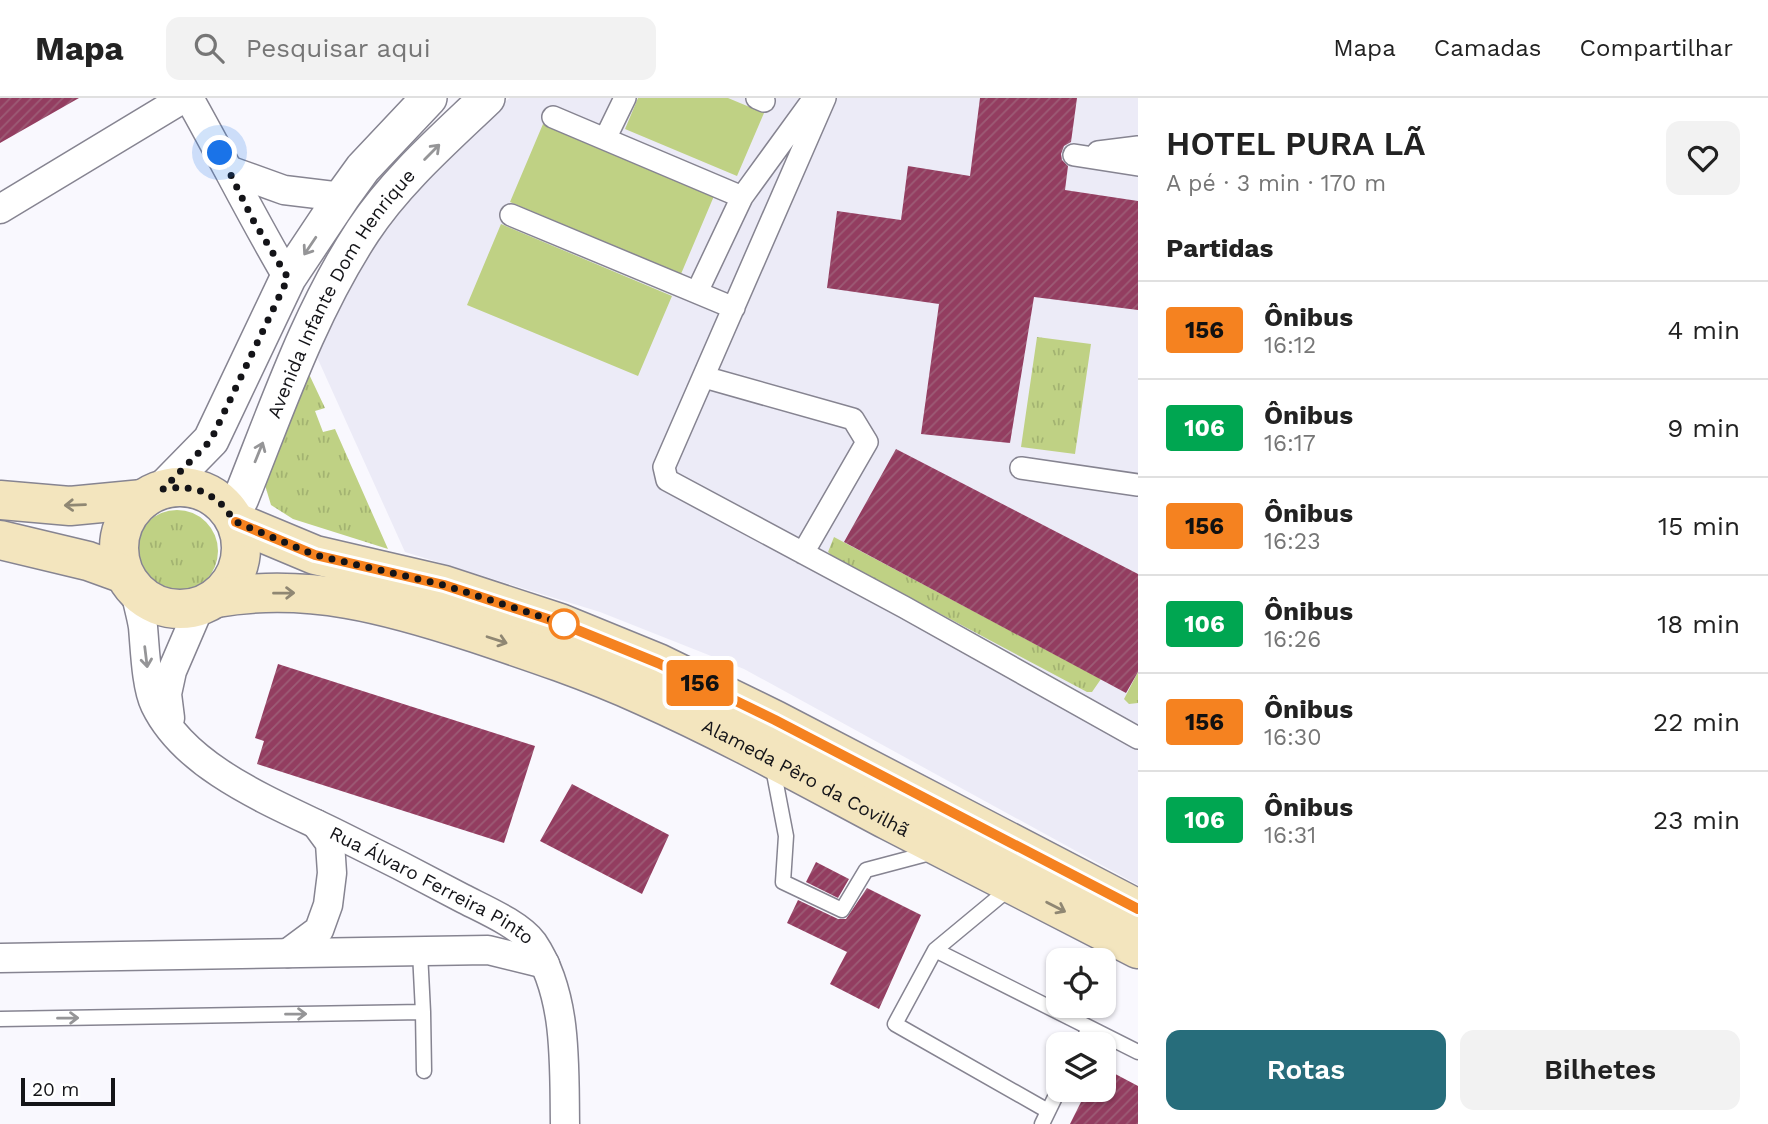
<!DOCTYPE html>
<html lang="pt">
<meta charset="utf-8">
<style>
body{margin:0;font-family:"Work Sans",sans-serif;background:#f2f2f2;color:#222;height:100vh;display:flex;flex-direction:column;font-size:26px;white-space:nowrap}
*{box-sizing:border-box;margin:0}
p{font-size:23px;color:#767676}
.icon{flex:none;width:38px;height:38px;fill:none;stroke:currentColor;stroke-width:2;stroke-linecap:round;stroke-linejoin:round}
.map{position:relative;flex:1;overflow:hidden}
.panel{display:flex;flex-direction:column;background:#fff;width:630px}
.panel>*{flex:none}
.badge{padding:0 14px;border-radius:5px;font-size:24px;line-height:46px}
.buttons{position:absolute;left:1046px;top:850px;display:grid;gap:14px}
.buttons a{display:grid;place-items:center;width:70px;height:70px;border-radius:14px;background:#fff;box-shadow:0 2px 5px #0004;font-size:35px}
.scale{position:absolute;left:21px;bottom:18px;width:94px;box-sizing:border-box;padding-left:7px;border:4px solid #141418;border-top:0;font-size:19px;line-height:24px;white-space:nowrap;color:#141418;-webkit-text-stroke:5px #fff;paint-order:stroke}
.you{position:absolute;width:35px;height:35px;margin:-18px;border:5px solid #fff;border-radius:50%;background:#1a73e8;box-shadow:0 0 0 10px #1a73e833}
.map>.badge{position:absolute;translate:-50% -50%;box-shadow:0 0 0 4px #fff}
h2{padding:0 28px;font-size:26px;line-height:63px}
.round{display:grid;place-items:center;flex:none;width:74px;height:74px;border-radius:14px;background:#f2f2f2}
.head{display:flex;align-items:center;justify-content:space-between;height:119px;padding:0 28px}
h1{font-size:33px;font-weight:600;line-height:52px}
.action{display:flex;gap:14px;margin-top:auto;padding:14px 28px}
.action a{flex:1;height:80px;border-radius:14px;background:#276d7b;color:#fff;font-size:28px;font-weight:600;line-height:80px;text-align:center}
.action a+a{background:#f2f2f2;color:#222}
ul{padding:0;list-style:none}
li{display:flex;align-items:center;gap:21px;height:98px;padding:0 28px;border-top:2px solid #e0e0e0}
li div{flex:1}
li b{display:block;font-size:26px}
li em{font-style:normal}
li .badge{min-width:77px;font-weight:700;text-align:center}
header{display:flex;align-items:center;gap:42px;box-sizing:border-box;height:98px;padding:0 35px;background:#fff;border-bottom:2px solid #e0e0e0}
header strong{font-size:33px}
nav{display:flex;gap:38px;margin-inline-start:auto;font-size:24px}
.search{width:490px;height:63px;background:#f2f2f2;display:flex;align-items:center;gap:18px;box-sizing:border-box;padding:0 24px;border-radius:14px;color:#767676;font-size:26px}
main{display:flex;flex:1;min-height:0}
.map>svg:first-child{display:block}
.built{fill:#ecebf7}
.grass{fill:url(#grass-tufts)}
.pitch{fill:#bfd184}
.building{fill:url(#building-hatch)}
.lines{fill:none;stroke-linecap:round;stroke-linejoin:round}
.service-casing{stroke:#868491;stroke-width:17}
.pedestrian-casing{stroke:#868491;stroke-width:24}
.minor-casing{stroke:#868491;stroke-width:31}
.tertiary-casing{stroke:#868491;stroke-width:38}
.secondary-casing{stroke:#868491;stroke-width:41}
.service{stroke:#fff;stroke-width:14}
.pedestrian{stroke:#fff;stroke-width:21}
.minor{stroke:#fff;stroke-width:28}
.tertiary{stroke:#fff;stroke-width:35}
.secondary{stroke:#f3e5be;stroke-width:38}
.oneway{stroke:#959597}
.oneway2{stroke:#8f8773}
.line-casing{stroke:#fff;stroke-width:16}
.line{stroke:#f58220;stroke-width:10}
.walk{stroke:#141418;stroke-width:7;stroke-dasharray:0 12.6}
.stop-dot{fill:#fff;stroke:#f58220;stroke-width:3.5}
.labels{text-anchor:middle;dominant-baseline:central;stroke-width:7;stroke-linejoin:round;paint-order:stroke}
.street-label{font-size:19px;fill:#141418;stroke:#fff}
</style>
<header>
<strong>Mapa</strong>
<div class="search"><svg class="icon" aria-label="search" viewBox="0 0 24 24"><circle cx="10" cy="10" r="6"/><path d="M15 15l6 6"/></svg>Pesquisar aqui</div>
<nav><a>Mapa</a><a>Camadas</a><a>Compartilhar</a></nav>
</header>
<main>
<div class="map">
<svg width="1138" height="1026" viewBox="0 0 1138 1026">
<defs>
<pattern id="grass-tufts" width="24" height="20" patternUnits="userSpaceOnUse" patternTransform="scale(1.75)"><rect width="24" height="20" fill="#bfd184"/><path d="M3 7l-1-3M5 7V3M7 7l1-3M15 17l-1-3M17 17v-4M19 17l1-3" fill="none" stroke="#a3b371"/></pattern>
<pattern id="building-hatch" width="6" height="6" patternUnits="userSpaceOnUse" patternTransform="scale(1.75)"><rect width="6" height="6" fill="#933d60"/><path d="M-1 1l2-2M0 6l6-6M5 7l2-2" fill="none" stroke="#9c5c76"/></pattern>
</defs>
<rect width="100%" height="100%" fill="#f9f8fe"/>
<path class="built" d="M 510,0 L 1138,0 L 1138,787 L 744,571 L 600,514 L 405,454 L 307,237 L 336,186 L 473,27 Z"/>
<path class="grass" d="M 1037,239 L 1091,246 L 1075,356 L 1021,349 Z
M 299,255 L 325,310 L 315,313 L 323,334 L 335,331 L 388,451 L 293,421 L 271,407 L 261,374 Z
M136 453a41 41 0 1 1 82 0a41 41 0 1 1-82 0Z
M 834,439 L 1101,581 L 1092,594 L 1087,594 L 832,458 L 828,454 Z
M 1138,574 L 1138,605 L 1129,606 L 1124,601 Z"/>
<path class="pitch" d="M 638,0 L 728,0 L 764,15 L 737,78 L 625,31 Z
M 543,26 L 714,98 L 681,176 L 510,104 Z
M 501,126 L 672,198 L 638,278 L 467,207 Z"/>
<path class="building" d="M 0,0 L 79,0 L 0,45 Z
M 980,0 L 1077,0 L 1071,44 L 1064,48 L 1061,56 L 1062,62 L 1068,68 L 1065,92 L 1138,103 L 1138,212 L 1034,199 L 1010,345 L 921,336 L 939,206 L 827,190 L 837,113 L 901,122 L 908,68 L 970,78 Z
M 896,351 L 1138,476 L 1138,574 L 1126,595 L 844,444 Z
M 278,566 L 535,648 L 504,745 L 257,666 L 264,643 L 255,640 Z
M 572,686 L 669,737 L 642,796 L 540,743 Z
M 816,764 L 849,781 L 838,800 L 806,784 Z
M 867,790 L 921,817 L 879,911 L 830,886 L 847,854 L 787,825 L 798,802 L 838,821 L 846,821 Z
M 1104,970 L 1138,988 L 1138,1026 L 1070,1026 L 1087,992 L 1104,992 Z"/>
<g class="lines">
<g class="service-casing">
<path id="service" d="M 772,665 L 786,738 L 783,784 L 842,812 L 866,772 L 934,754
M 1011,789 L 935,852 L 895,926 L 1048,1013
M 935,852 L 1138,954
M 423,914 L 424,973
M 0,921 L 423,914 L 420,854
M 1081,947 L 1089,930
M 1042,1026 L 1059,991"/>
</g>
<g class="pedestrian-casing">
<path id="pedestrian" d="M 757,0 L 764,3
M 825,0 L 664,369 L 667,382 L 904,509 L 1138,640
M 553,19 L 742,99 L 697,194
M 605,41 L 625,0
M 1098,54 L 1138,49
M 1074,57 L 1138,67
M 742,99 L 814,0
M 511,117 L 734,210
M 704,279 L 853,321 L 867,344 L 803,455
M 1021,370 L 1138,387"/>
</g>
<g class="minor-casing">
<g id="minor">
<path d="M 189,0 C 223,60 253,121 288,180"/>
<path d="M 231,73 L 284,92 L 342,99"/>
<path d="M 0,111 L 184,0"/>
<path id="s1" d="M 135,492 C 137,504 141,516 143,529 C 145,550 146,589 155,607 C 187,673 277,706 339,737 C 380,757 421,778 462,800 C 483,811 519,826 533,845 C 568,897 564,966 565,1026"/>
<path d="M 170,620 L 167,596 L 172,573 L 200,508"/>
<path d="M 288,855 L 319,832 L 328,807 L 332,775 L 330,745 L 316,726"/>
<path d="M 0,860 L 488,852 L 545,866"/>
</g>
</g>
<g class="tertiary-casing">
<g id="tertiary">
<path d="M 163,391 L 211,342 L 288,180 L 342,99 L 363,70 L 429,0"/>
<path id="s2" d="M 232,417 L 241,400 C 277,310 309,215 363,133 C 396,83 443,42 487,0"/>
</g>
</g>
<g class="secondary-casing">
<g id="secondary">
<circle cx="180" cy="450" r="61"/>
<path d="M 0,402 L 70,408 L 143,401"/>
<path d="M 236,424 L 315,457 L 444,487 L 560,525 L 658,565 L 775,622 L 1138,811"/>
<path d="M 0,442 L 88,463 L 124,476"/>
<path id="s3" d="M 216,500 C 308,484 389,507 475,535 C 532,554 589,573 644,598 C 727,635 808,680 889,723 C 971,766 1055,808 1138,851"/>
</g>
</g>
<use href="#service" class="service"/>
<use href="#pedestrian" class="pedestrian"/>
<use href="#minor" class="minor"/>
<use href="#tertiary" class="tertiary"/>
<use href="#secondary" class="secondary"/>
</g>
<defs><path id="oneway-shaft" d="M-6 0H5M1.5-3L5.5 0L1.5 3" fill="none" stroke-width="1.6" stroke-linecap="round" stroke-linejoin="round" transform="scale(1.75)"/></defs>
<g class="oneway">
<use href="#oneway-shaft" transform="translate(432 54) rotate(-45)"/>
<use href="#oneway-shaft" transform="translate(310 148) rotate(124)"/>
<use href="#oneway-shaft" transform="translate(259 354) rotate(-68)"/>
<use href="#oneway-shaft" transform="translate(146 559) rotate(83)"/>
<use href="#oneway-shaft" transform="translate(296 916) rotate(-1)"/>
<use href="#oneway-shaft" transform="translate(68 920) rotate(-1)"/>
</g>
<g class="oneway2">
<use href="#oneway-shaft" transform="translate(75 407) rotate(178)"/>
<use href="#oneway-shaft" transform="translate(284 495) rotate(-1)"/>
<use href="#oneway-shaft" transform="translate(497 542) rotate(18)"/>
<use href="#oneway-shaft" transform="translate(1056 809) rotate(27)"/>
</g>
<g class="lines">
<g class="line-casing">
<path id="line" d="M 236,424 L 315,457 L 444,487 L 560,525 L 658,565 L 775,622 L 1138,811"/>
</g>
<use href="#line" class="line"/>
<path class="walk" d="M 220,55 L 253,122 L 288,180 L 211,342 L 163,391 L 182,389 L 201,393 L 218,402 L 236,424 L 315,457 L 444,487 L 564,526"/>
</g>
<circle class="stop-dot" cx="564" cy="526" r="14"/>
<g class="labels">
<g class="street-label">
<text stroke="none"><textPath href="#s2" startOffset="248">Avenida Infante Dom Henrique</textPath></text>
<text stroke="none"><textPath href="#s3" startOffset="626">Alameda Pêro da Covilhã</textPath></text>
<text stroke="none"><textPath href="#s1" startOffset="452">Rua Álvaro Ferreira Pinto</textPath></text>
</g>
</g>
</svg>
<div class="buttons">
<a><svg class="icon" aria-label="locate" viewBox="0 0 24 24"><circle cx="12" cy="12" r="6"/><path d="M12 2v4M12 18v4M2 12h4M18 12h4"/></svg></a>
<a><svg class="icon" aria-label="layers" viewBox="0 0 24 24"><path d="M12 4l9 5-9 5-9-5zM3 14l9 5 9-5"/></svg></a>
</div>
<div class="scale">20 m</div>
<div class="you" style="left:220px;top:55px"></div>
<b class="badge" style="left:700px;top:585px;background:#f58220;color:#111">156</b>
</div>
<section class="panel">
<div class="head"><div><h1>HOTEL PURA LÃ</h1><p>A pé · 3 min · 170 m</p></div><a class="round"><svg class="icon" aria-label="heart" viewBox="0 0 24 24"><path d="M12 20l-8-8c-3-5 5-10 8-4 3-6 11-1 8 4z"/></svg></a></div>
<h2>Partidas</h2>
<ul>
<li><span class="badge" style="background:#f58220;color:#111">156</span><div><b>Ônibus</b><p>16:12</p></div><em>4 min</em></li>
<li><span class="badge" style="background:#00a651;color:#fff">106</span><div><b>Ônibus</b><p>16:17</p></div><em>9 min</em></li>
<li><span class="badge" style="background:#f58220;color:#111">156</span><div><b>Ônibus</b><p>16:23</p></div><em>15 min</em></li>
<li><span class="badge" style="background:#00a651;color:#fff">106</span><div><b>Ônibus</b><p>16:26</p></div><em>18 min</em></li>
<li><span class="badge" style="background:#f58220;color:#111">156</span><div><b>Ônibus</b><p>16:30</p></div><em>22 min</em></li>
<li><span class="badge" style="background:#00a651;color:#fff">106</span><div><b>Ônibus</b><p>16:31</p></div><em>23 min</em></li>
</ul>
<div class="action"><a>Rotas</a><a>Bilhetes</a></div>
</section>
</main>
